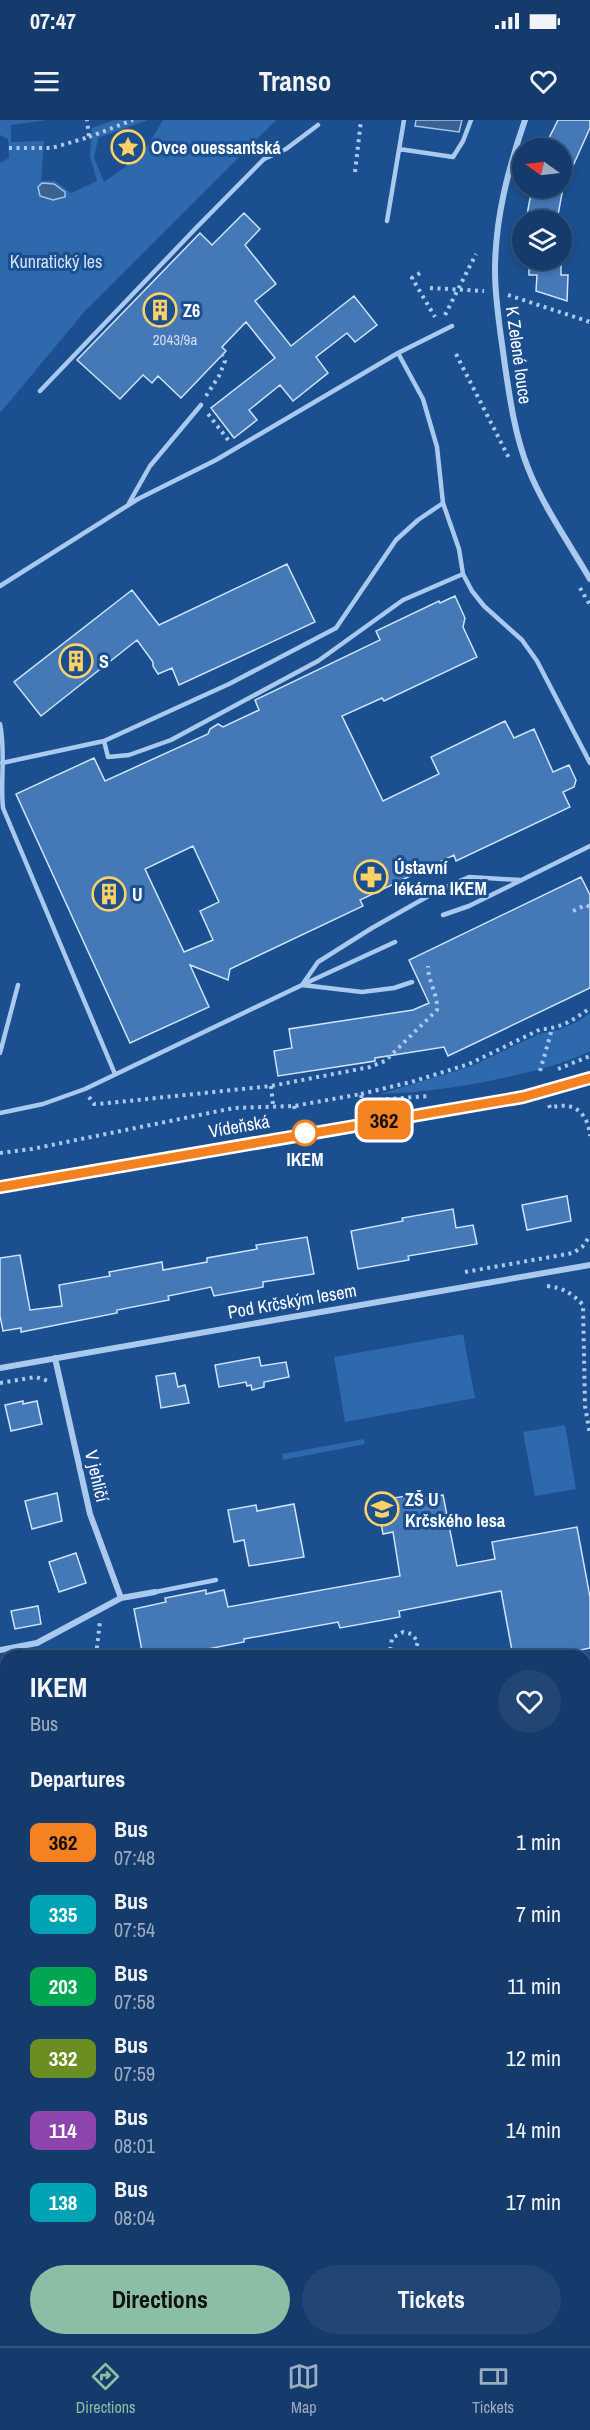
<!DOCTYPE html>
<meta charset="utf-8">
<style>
body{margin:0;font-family:"Archivo Narrow",sans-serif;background:#214673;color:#f1f3f6;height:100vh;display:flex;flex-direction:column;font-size:22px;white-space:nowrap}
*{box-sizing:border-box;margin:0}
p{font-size:20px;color:#9dadc1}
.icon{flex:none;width:33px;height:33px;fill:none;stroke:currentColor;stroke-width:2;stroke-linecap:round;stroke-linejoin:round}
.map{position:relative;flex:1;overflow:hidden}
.panel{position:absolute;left:0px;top:1530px;width:591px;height:696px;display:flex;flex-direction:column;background:#143b6b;border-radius:18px 18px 0 0;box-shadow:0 3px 9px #0003,0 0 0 2px #33557e}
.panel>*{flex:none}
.badge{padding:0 12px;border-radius:9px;font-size:21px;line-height:39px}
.needle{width:39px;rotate:284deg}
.buttons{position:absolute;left:512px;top:18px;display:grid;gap:12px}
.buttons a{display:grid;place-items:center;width:60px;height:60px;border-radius:50%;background:#143b6b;box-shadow:0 3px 9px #0003,0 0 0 2px #33557e;font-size:30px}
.map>.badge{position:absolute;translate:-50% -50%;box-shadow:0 0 0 3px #fff}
h2{padding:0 30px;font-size:22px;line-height:54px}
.round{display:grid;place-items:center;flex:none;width:63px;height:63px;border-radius:32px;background:#214673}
.overview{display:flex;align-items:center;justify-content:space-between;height:102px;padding:0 30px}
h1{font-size:28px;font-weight:700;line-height:45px}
.cta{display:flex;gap:12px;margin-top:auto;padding:12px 30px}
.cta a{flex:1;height:69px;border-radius:36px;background:#8abfa5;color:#111;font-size:24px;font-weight:700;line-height:69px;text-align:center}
.cta a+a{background:#214673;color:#f1f3f6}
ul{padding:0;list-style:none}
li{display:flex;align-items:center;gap:18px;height:72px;padding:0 30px}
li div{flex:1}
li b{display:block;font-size:22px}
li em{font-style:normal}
li .badge{min-width:66px;font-weight:700;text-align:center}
.status{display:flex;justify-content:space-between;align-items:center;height:42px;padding:0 30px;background:#143b6b;direction:ltr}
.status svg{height:16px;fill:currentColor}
header{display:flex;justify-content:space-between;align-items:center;height:78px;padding:0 30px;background:#143b6b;font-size:27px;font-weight:700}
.tab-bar{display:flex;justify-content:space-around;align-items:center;height:84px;border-top:2px solid #33557e;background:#143b6b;font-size:16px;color:#9dadc1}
.tab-bar a{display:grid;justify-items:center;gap:3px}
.tab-bar .on{color:#8abfa5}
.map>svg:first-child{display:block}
.green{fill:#2e69ad}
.water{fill:#3c6290;stroke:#9cc4f0;stroke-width:1.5}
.building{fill:#4478b7;stroke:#cfe3fa;stroke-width:1.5;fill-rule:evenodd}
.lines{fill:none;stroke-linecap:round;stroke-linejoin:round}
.path{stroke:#a9c9ee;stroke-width:4;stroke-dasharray:3 4.5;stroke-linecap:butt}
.lane{stroke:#a9c9ee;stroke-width:4.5}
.street{stroke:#a9c9ee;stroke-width:6}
.secondary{stroke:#d6e6fa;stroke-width:12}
.line-casing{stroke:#fff;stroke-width:14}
.line{stroke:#f58220;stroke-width:9}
.stop-dot{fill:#fff;stroke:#f58220;stroke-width:3}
.labels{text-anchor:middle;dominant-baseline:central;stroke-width:6;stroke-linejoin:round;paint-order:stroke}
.number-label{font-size:15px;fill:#d0dded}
.poi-label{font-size:18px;font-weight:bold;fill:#fff;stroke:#1b4f8f;text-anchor:start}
.park-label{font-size:18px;fill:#cfe3fa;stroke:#1b4f8f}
.street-label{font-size:18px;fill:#fff;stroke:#1b4f8f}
.stop-label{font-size:18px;font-weight:bold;fill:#fff;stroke:#1b4f8f}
</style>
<div class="status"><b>07:47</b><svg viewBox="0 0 49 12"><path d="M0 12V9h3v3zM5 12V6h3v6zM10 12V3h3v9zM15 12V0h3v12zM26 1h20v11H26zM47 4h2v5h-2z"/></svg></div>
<header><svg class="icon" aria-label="menu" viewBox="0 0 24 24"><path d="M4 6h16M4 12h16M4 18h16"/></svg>Transo<svg class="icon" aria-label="heart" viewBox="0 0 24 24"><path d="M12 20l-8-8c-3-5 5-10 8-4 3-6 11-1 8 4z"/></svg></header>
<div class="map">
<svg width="590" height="2226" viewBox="0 0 590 2226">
<rect width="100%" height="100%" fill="#1b4f8f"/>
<path class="green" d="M 0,0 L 47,0 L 11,5 L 11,22 L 44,21 L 41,61 L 55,61 L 71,73 L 97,61 L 90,37 L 92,8 L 114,0 L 148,0 L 98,18 L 94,38 L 104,62 L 142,35 L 163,0 L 276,0 L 85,191 L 0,293 L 0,43 L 9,38 L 8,19 L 0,15 Z
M 590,893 L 590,931 C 566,943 542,949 516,955 C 470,966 427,972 380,974 L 472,946 L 539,914 L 558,910 L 579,901 Z
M 463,1214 L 475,1278 L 345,1302 L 334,1237 Z
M 565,1305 L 576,1369 L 535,1376 L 523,1312 Z
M 364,1319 L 365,1324 L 283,1340 L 282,1334 Z
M 0,1686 L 6,1688 L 6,2183 L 0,2183 L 0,1718 L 5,1709 L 0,1707 Z
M 585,2129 L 590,2130 L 590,2226 L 497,2226 L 497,2220 L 585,2220 Z
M 123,2220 L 466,2220 L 465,2226 L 120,2226 Z"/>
<path class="water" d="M 416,0 L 462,0 L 459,12 L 415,6 Z
M 42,63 L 54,64 L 65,72 L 65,77 L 53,80 L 40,76 L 38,67 Z"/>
<path class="building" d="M 558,0 L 590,0 L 590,8 L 563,68 L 557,100 L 526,100 L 532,68 L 561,68 L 561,28 L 544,28 Z
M 244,93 L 260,109 L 245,125 L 276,164 L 255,181 L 291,226 L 354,176 L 377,205 L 355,222 L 347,213 L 316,237 L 328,253 L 293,281 L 280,265 L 249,290 L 257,300 L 234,318 L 211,288 L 275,238 L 246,202 L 222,227 L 226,231 L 181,278 L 158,256 L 152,263 L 143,255 L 120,279 L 77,240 L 200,113 L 212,125 Z
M 529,140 L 561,140 L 561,155 L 568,155 L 567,181 L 536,171 L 537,155 L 529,155 Z
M 287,444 L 315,502 L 179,565 L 172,548 L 158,554 L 153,546 L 153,542 L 137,520 L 41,596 L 14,562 L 132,470 L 159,505 Z
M 455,476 L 465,498 L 463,507 L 477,537 L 384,581 L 382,578 L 342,596 L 383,681 L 439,654 L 431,637 L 505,601 L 514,618 L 534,609 L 553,652 L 569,645 L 576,660 L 574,667 L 563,672 L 570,687 L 456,741 L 454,735 L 360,780 L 363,786 L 230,849 L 228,860 L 190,845 L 209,887 L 130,923 L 16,674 L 94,638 L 105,661 L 208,614 L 210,609 L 218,604 L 223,607 L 259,590 L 255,580 L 380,520 L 376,511 L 439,481 L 440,483 ZM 193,726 L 219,782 L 200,791 L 213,820 L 184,832 L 145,749 Z
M 581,757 L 590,775 L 590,868 L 448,936 L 444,927 L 375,938 L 375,941 L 278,956 L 274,931 L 292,928 L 289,909 L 413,890 L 429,883 L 409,840 Z
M 567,1076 L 571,1101 L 527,1110 L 522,1085 Z
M 453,1089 L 456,1108 L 473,1105 L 477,1124 L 408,1136 L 409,1140 L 358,1149 L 351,1111 L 403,1101 L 402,1098 Z
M 307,1117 L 314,1154 L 263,1162 L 263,1167 L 214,1176 L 211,1167 L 168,1176 L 169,1180 L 117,1190 L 117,1193 L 21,1212 L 21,1208 L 3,1211 L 0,1196 L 0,1138 L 20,1135 L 30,1190 L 62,1186 L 59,1165 L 110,1156 L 109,1152 L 162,1142 L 163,1150 L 207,1142 L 207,1138 L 257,1129 L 256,1125 Z
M 259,1237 L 261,1246 L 286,1242 L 289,1257 L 264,1262 L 264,1267 L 252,1270 L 251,1265 L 247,1266 L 246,1262 L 219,1267 L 215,1245 Z
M 175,1253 L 178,1267 L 185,1265 L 189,1283 L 161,1288 L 156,1256 Z
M 23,1281 L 23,1284 L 37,1281 L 42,1304 L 11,1311 L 5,1285 Z
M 57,1373 L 62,1401 L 32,1409 L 25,1381 Z
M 443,1375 L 457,1446 L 495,1439 L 492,1422 L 577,1407 L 590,1477 L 590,1528 L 566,1533 L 567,1536 L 513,1536 L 501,1471 L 399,1491 L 400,1497 L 340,1508 L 338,1502 L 244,1519 L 244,1522 L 172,1536 L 143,1536 L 134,1489 L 166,1482 L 165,1478 L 206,1470 L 206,1474 L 224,1470 L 228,1487 L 400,1456 L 393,1412 L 383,1414 L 377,1381 L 405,1376 L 406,1382 Z
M 294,1384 L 304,1437 L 249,1446 L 244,1420 L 234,1422 L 228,1390 L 256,1385 L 257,1391 Z
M 76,1433 L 86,1463 L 59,1472 L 49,1442 Z
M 38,1486 L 41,1504 L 15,1509 L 11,1491 Z"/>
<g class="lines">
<path class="path" d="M 89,17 L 133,0
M 9,28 L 52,28 L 89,17 L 87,0
M 355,52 L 361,0
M 420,153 L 412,158 L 435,197
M 430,168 L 484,171
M 508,175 L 590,202
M 445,195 L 476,134
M 456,234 L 510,340
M 206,276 L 219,256 L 225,241 L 222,235
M 208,294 L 229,321
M 580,468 L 590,485
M 573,791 L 586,785 L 590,787
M 558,949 L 590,936
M 540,951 L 552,909
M 271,966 L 273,985
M 361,974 L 411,962 L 469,944 L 541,909 C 560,909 575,899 590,888
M 89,977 L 94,984 L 99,984 L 271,966 L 370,947 L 385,941 L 437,890 C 438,874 428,862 428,846
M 549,985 L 550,988 C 574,980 588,993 590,1016
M 294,986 L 296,993
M 0,1033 L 32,1029 L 234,988 L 294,986 L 361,974 L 362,981 L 429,976
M 465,1152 L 573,1133 L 582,1127 L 590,1116
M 547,1166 C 563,1168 572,1173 583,1185 L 585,1286 L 590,1315
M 0,1263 L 36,1257 L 48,1261
M 96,1536 L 100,1501
M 394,1536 L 390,1531 L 392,1518 L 403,1512 L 412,1514 L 418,1522 L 415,1531 L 410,1536
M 0,1681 L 6,1683
M 585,1701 L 590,1702
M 585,1775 L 590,1776
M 585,2145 L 590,2146
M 145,2226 L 149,2220"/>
<path class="lane" d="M 399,29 L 453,37 L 463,21 L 471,0
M 387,101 L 404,0
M 398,233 L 423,279 L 437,327 L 443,383 L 459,429 L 463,454 L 472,471 L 484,486 L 522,520 L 537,541 L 590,643
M 40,271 L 197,107 L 264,39 L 286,29 L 318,5
M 129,383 L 150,346 L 201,285
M 0,466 L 138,379 L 216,340 L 398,233 L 452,206
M 0,604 C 6,632 0,661 3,688 L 115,954
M 104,621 L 108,637 L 129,635 L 171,620 L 318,541 L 403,480 L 463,454
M 2,643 L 104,621 L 229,564 L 336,508 L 396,420 L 418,400 L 443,383
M 443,795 L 469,786 L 590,726
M 304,864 L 395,822
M 302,865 L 318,842 L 372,808 L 439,770 L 469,757 L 520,760
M 0,933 L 18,865
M 0,993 L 43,984 L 85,969 L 302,865 L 362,872 L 394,868 L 412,862
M 155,1472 L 216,1460
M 0,2196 L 6,2196"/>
<path class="street" d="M 525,0 C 508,49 495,99 495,151 C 495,183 501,215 505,246 C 510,280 515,315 528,348 C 542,384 570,425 590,459
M 55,1238 L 90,1394 L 121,1478
M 0,1248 L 590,1145
M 0,1530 L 37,1523 L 121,1478 L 155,1472
M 585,1802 L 590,1803
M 585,2074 L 590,2075
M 585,2212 L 590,2212
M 29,2226 L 30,2220
M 38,2226 L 41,2220
M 480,2226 L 482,2220"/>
<path class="secondary" d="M 0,1067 L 523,977 L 590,958"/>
</g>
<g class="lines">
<g class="line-casing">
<path id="line" d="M 0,1067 L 523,977 L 590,958"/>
</g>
<use href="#line" class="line"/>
</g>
<defs>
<g id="sight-ring" transform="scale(1.725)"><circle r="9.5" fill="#1b4f8f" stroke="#ffd166" stroke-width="1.5"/><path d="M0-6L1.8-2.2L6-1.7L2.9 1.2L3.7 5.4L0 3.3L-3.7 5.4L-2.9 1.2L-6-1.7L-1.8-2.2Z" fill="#ffd166"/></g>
<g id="building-ring" transform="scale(1.725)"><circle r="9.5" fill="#1b4f8f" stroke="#ffd166" stroke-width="1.5"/><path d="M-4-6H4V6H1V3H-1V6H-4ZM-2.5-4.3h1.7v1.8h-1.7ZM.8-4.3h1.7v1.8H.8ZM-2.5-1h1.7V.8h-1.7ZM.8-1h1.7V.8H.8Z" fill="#ffd166"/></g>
<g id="pharmacy-ring" transform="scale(1.725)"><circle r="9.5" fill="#1b4f8f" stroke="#ffd166" stroke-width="1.5"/><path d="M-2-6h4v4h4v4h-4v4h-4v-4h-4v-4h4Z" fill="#ffd166"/></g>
<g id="school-ring" transform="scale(1.725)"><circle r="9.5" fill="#1b4f8f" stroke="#ffd166" stroke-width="1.5"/><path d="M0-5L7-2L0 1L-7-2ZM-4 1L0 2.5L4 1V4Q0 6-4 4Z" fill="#ffd166"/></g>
</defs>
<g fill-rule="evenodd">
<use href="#sight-ring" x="128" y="27"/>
<use href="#building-ring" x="160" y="190"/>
<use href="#building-ring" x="76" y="541"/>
<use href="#pharmacy-ring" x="371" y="757"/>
<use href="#building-ring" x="109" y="774"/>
<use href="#school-ring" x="382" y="1389"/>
</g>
<circle class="stop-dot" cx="305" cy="1013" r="12"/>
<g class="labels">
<g class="number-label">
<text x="175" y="219">2043/9a</text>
</g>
<g class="poi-label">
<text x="151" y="27">Ovce ouessantská</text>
<text x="183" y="190">Z6</text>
<text x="99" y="541">S</text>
<text x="394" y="747">Ústavní<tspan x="394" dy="21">lékárna IKEM</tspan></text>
<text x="132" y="774">U</text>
<text x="405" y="1379">ZŠ U<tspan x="405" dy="21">Krčského lesa</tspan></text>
</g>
<g class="park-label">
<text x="56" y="141">Kunratický les</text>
</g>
<g class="street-label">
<text transform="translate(519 235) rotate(82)">K Zelené louce</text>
<text transform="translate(239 1006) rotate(-10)">Vídeňská</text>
<text transform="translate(292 1181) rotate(-10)">Pod Krčským lesem</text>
<text transform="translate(97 1356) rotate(77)">V jehličí</text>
</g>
<g class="stop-label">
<text x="305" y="1039">IKEM</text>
</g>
</g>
</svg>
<div class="buttons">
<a><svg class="needle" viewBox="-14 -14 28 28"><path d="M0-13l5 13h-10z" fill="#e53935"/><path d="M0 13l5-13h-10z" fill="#9dadc1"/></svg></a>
<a><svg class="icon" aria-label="layers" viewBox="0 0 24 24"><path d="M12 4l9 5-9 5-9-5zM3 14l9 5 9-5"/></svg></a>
</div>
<b class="badge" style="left:384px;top:1000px;background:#f58220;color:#111">362</b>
<section class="panel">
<div class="overview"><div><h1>IKEM</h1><p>Bus</p></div><a class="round"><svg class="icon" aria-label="heart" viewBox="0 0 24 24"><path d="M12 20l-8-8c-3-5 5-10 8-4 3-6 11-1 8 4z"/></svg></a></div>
<h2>Departures</h2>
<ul>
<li><span class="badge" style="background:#f58220;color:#111">362</span><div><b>Bus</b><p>07:48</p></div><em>1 min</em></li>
<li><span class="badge" style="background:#00a3b4;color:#fff">335</span><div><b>Bus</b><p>07:54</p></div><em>7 min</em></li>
<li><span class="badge" style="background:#00a651;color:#fff">203</span><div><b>Bus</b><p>07:58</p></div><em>11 min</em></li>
<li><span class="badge" style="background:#6b8e23;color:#fff">332</span><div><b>Bus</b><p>07:59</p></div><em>12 min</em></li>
<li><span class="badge" style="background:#8e44ad;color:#fff">114</span><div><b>Bus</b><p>08:01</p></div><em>14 min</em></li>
<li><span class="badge" style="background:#00a3b4;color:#fff">138</span><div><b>Bus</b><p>08:04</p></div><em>17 min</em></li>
</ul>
<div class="cta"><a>Directions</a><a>Tickets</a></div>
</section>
</div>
<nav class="tab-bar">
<a class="on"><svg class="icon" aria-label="directions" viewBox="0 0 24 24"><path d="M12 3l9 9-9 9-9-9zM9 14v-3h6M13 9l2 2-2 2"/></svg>Directions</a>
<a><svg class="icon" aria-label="map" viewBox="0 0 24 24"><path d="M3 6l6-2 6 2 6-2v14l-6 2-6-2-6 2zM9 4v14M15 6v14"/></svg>Map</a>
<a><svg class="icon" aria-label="tickets" viewBox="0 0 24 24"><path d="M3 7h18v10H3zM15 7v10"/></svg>Tickets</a>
</nav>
